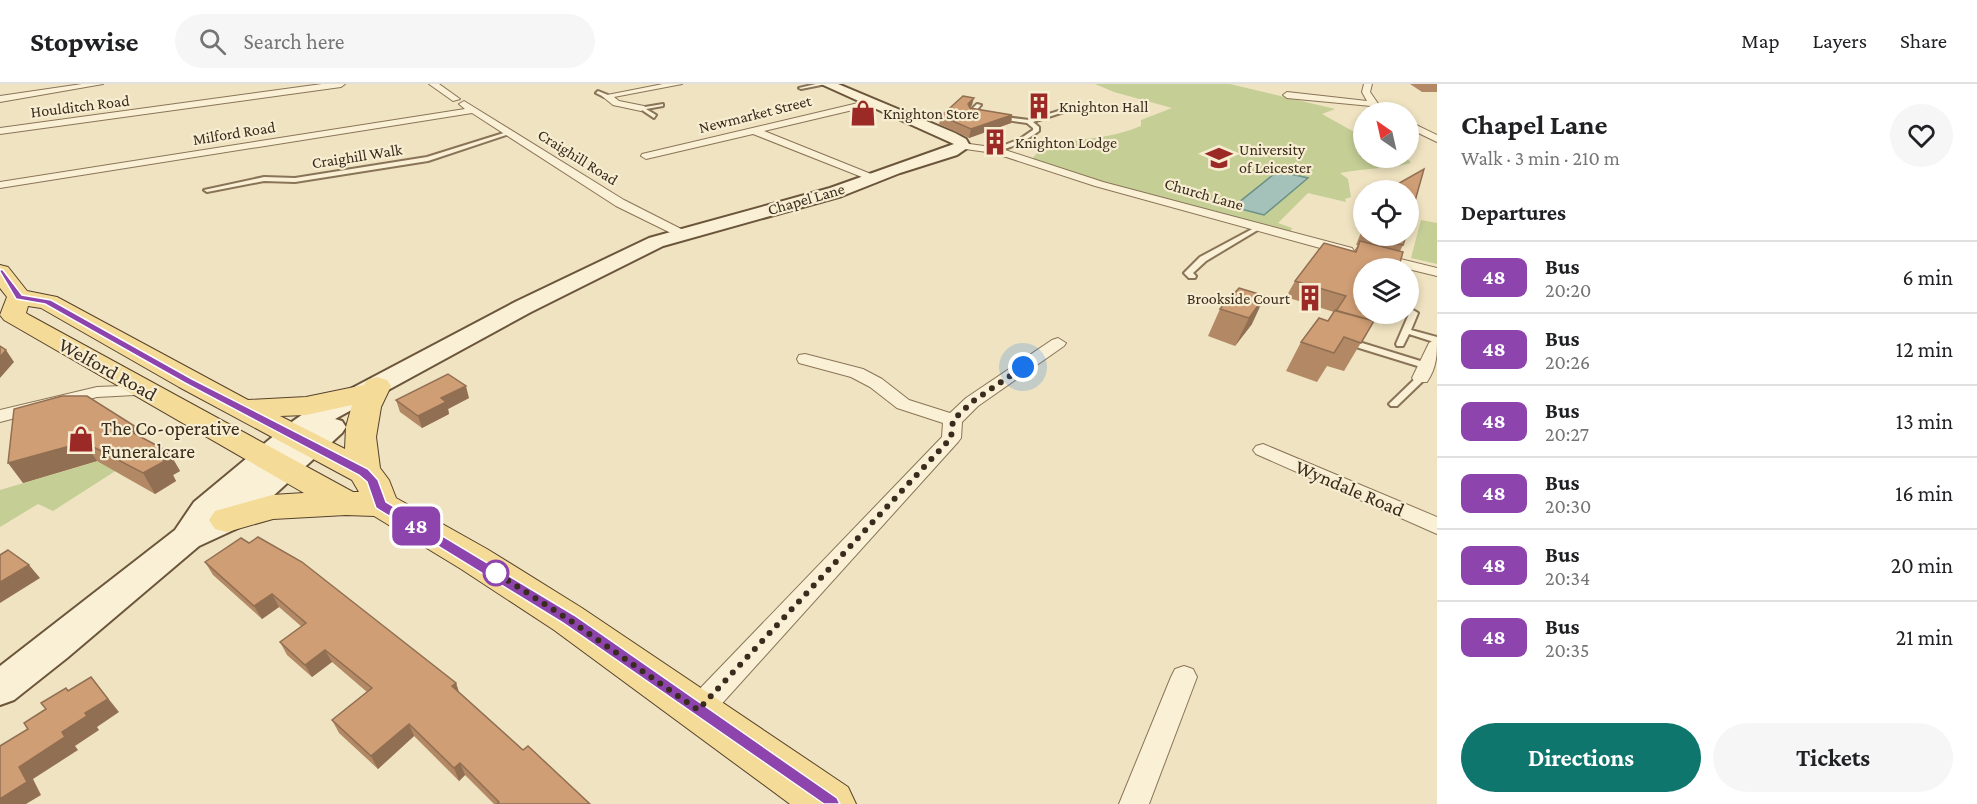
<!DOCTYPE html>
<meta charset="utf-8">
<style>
body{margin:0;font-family:"Crimson Pro",serif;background:#f6f6f6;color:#202124;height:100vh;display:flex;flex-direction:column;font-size:22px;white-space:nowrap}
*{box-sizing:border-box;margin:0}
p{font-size:20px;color:#757577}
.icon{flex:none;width:33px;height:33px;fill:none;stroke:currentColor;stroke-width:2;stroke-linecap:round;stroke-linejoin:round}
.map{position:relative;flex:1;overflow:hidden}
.drawer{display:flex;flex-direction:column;background:#fff;width:540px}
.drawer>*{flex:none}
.badge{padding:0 12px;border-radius:9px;font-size:21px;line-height:39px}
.needle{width:39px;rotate:326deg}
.tools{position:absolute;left:1353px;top:18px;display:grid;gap:12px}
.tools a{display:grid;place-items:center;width:66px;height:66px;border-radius:50%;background:#fff;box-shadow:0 3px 9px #0003;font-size:30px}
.you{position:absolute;width:30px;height:30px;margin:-15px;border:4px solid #fff;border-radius:50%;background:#1a73e8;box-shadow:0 0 0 9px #1a73e833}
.map>.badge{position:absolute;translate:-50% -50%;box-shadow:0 0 0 3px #fff}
h2{padding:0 24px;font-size:22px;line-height:54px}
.round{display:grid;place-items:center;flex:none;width:63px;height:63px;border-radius:32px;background:#f6f6f6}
.head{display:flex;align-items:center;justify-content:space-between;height:102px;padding:0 24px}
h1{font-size:28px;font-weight:700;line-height:45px}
.button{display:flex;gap:12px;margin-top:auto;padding:12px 24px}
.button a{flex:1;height:69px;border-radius:36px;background:#0f766e;color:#fff;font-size:24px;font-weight:700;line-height:69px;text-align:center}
.button a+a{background:#f6f6f6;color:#202124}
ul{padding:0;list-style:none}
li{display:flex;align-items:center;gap:18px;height:72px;padding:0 24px;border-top:2px solid #e0e0e0}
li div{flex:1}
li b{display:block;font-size:22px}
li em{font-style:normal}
li .badge{min-width:66px;font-weight:700;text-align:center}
header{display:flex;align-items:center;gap:36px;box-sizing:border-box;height:84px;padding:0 30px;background:#fff;border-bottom:2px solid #e0e0e0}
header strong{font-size:28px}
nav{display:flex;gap:33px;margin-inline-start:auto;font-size:21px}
.search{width:420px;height:54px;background:#f6f6f6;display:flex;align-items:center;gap:15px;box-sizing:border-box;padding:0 21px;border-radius:33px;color:#757577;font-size:22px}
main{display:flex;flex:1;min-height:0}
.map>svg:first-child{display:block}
.green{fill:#c5ce95}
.water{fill:#a4c2ba;stroke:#6a9088;stroke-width:1.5}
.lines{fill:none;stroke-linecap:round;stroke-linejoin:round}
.lane-casing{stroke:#8a7458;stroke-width:4}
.street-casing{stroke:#8a7458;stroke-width:2}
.secondary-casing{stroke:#6b553b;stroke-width:4}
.primary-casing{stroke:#57422c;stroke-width:2}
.lane{fill:#faf0d5;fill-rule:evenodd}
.street{fill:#faf0d5;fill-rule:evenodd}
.secondary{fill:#faf0d5;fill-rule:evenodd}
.primary{fill:#f4db97;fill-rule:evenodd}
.wall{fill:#b28865}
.shaded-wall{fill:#916f52}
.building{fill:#cf9e75;stroke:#916f52;stroke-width:1.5}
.line{fill:#8e44ad;stroke:#fff;stroke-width:1.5}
.walk{stroke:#392b1d;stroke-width:6;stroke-dasharray:0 10.8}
.stop-dot{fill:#fff;stroke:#8e44ad;stroke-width:3}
.labels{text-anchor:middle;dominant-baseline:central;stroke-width:4.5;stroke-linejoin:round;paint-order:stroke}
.far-street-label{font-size:16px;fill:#392b1d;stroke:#f7edd1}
.far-poi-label{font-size:16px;fill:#392b1d;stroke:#f7edd1;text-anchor:start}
.street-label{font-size:20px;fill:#392b1d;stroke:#f7edd1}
.poi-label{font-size:20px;fill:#392b1d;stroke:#f7edd1;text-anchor:start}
</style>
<header>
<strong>Stopwise</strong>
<div class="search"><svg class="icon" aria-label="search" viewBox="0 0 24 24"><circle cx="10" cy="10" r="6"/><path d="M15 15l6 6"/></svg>Search here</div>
<nav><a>Map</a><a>Layers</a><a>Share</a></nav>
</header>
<main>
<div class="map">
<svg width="1437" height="720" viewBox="0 0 1437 720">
<rect width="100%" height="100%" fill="#efe3c1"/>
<path class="green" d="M 1095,0 L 1230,0 L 1335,25 L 1322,30 L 1356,49 L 1360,59 L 1363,61 L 1364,74 L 1407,74 L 1411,79 C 1388,85 1364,84 1340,89 L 1348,95 L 1351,113 L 1345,115 L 1346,118 L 1308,109 L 1278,139 L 1292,144 L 1290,149 L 1100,97 L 1032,75 L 1048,56 C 1080,57 1111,54 1141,42 L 1141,36 L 1172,24 L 1114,8 Z
M 1421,136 L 1437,139 L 1437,180 L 1411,174 Z
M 159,359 L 53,427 L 38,420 L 0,443 L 0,406 Z"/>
<path class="water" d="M 1278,87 L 1308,94 L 1264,131 L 1233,123 Z"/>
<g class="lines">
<g class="lane-casing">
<path id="lane" d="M 816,0 L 826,0 L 801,5 L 799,4 Z
M 598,7 L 608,11 L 608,12 L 604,13 L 596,9 Z
M 663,20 L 663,22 L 646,25 L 656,31 L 654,34 L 639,24 Z
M 977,20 L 981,21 L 975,28 L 980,29 L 980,31 L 969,30 L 969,28 Z
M 1075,22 L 1079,23 L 1033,38 L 1039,43 L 1039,47 C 1029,55 1003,69 992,66 L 1020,55 L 1033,46 L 1033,44 L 1027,39 L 999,35 L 997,32 L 1029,36 Z
M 507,48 L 512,49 L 428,77 L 295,98 L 264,97 L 207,108 L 204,106 L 264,93 L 295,94 L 427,73 Z
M 1256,143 L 1261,144 L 1206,177 L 1193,189 L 1196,192 L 1195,194 L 1189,194 L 1184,189 L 1200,173 Z
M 1408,223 L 1418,229 L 1411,246 L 1437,253 L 1437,259 L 1409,250 L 1403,262 L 1397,262 L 1396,260 L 1409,230 Z
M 1346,254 L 1430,280 L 1432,282 L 1427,285 L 1424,284 L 1343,259 L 1342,257 Z
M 1421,291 L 1426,294 L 1424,296 L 1397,322 L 1391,322 L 1389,320 L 1391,318 L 1418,292 Z"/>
</g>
<g class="street-casing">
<path id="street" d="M 82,0 L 103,0 L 0,18 L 0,12 Z
M 322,0 L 345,0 L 341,3 L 0,50 L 0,44 Z
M 429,0 L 439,0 L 460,15 L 453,17 Z
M 663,0 L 682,0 L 614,13 L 619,17 L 644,22 L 646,24 L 641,27 L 613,21 L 602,12 Z
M 1364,0 L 1372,0 L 1370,8 L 1379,21 L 1391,28 L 1380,28 L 1371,22 L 1287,14 L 1283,11 L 1287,8 L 1367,17 L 1362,8 Z
M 871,16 L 876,19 L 874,21 L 764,47 L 876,92 L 878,94 L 872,97 L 753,50 L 646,75 L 641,72 L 642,70 Z
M 464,17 L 624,116 L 689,149 L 682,153 L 677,152 L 616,122 L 472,29 L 0,104 L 0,98 L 465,25 L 459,20 Z
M 1408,37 L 1437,51 L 1437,58 L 1408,44 Z
M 962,59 L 999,64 L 1103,98 L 1352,164 L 1354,167 L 1347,171 L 1342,170 L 1095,102 L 994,69 L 958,64 L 957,62 Z
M 1376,169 L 1437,184 L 1437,192 L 1371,176 L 1369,173 Z
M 1058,254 L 1066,259 L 1064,262 L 978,322 L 962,338 L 961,354 L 958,358 L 708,635 L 698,638 L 688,635 L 684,626 L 688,617 L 942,353 L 943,339 L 897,324 L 870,303 L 851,293 L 799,279 L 797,275 L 799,271 L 805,270 L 863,285 L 882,295 L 909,316 L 950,329 L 966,314 L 1052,256 Z
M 1437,254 C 1437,271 1437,283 1427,298 L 1415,298 L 1412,294 L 1429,259 Z
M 147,301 L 153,302 L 156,306 L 153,310 L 97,313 L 0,338 L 0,326 L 97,303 Z
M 1263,360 L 1437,433 L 1437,450 L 1256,370 L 1253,366 L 1256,362 Z
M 1184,582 L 1193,585 L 1197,593 L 1149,720 L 1119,720 L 1171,593 L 1175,585 Z"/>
</g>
<g class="secondary-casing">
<path id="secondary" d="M 821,0 L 838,0 L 955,49 L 966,55 L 970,62 L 957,71 L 900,89 L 842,112 L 663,162 L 531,228 L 335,335 L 342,337 L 346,343 L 342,349 L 238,444 L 199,462 L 67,574 L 14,616 L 0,621 L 0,582 L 175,446 L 194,418 L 282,345 L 303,330 L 515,218 L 649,154 L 830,104 L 954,60 Z"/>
</g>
<g class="primary-casing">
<path id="primary" d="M 0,181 L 8,183 L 27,207 L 57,213 L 248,316 L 306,313 L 364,301 L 367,296 L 377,293 L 387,296 L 391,302 L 381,323 L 376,353 L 380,384 L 389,396 L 396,414 L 487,465 L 582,524 L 848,703 L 856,720 L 790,720 L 554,546 L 461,485 L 374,432 L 346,431 L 273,435 L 227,448 L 215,445 L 209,436 L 215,427 L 272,411 L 304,409 L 4,236 L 0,231 L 7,213 L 0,204 ZM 28,222 L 41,224 L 179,303 L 352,396 L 359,408 L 353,408 L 29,231 L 26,229 ZM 352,321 L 346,343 L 345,365 L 280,332 L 306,331 Z"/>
</g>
<use href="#lane" class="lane"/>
<use href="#street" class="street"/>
<use href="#secondary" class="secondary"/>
<use href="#primary" class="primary"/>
</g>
<path class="wall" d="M 1410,0 L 1437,0 L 1437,8 L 1422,8 Z
M 972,21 L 970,24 L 1012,31 L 1011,39 L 969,54 L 939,40 L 941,32 Z
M 1364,141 L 1364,152 L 1406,152 L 1403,161 L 1400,167 L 1399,182 L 1364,184 L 1364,230 L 1378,230 L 1344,287 L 1327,282 L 1317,298 L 1286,287 L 1301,258 L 1328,237 L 1334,228 L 1286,213 L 1295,197 L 1354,167 L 1358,161 L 1356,161 Z
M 1239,204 L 1252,240 L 1235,262 L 1208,252 L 1220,225 Z
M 62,312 L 136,343 L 142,354 L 169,368 L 180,387 L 173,391 L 176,397 L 155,410 L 97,377 L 23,399 Z
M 469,314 L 448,325 L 449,330 L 422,344 L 400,328 L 396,316 Z
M 205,478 L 456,599 L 459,608 L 523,666 L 590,720 L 494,720 L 465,691 L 459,697 L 414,652 L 378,685 L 339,649 L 332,636 L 367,608 L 332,578 L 312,593 L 287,571 L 280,558 L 302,543 L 279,523 L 262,535 L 213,491 Z"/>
<path class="shaded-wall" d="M 974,14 L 972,21 L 967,28 L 968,20 Z
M 1012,31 L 1011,39 L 969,54 L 971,45 Z
M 1265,212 L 1252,240 L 1235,262 L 1249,234 Z
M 6,266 L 14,278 L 0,294 L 0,273 Z
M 466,302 L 469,314 L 448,325 L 449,330 L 422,344 L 418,332 L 441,314 Z
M 136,343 L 147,362 L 126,345 Z
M 84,358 L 97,377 L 23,399 L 8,379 Z
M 169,368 L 180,387 L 173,391 L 176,397 L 155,410 L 143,389 L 158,373 Z
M 29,481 L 40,494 L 0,519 L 0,498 Z
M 272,510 L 279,523 L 262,535 L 254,522 Z
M 325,566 L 332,578 L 312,593 L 305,581 Z
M 91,593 L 119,628 L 97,643 L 99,646 L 75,662 L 78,666 L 33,695 L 41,711 L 26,720 L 0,720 L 0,715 L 19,683 L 85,629 Z
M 456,599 L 460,612 L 452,602 Z
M 409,640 L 414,652 L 378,685 L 371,672 Z
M 460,679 L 465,691 L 459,697 L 454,684 Z"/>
<path class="building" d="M 963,12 L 974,14 L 968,20 L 970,24 L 1012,31 L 971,45 L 941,32 Z
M 1424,85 L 1408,142 L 1408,106 L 1387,106 Z
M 1366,152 L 1406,152 L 1403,161 Z
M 1360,157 L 1403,168 L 1399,182 L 1406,183 L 1405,184 L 1363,184 L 1364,230 L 1378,230 L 1372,240 L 1374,237 L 1336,227 L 1346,212 L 1295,197 L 1324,159 L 1356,168 Z
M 1239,204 L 1265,212 L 1249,234 L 1220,225 Z
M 1335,226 L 1374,237 L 1361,259 L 1344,253 L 1334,269 L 1301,258 L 1319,234 L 1328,237 Z
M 0,262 L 6,266 L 0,273 Z
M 448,290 L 466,302 L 441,314 L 446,318 L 418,332 L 396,316 Z
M 62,312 L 87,312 L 136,343 L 126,345 L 169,368 L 158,373 L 165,377 L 143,389 L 84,358 L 8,379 L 14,325 Z
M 258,453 L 302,478 L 456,599 L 452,602 L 523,666 L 528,662 L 590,720 L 497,720 L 499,718 L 460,679 L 454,684 L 409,640 L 371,672 L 332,636 L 372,604 L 325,566 L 305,581 L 280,558 L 306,539 L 272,510 L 254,522 L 205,478 L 241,454 L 249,459 Z
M 8,466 L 29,481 L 0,498 L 0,471 Z
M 91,593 L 108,615 L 85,629 L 87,632 L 62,648 L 65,653 L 19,683 L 27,698 L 0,715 L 0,662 L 28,645 L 24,639 L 46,625 L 41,619 L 66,604 L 68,607 Z"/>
<path class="line" d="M 0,185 L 3,186 L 22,211 L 51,216 L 192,295 L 368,385 L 378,396 L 386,418 L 574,531 L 837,714 L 840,720 L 824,720 L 563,539 L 376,424 L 367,398 L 359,391 L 185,299 L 45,220 L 16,215 L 0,188 Z"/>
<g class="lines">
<path class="walk" d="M 496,489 L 493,487 L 568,535 L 698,626 L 951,354 L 953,336 L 972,318 L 1023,283"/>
</g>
<defs>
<g id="building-bare" transform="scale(2.07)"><path d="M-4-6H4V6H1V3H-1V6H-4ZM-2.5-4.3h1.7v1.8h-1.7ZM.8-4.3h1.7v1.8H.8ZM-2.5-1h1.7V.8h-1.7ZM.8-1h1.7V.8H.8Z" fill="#9b2926" stroke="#f7edd1" stroke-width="2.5" paint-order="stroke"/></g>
<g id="shop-bare" transform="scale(2.07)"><path d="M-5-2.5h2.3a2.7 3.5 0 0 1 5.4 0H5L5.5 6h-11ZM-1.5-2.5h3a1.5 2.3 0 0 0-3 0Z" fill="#9b2926" stroke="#f7edd1" stroke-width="2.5" paint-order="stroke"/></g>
<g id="university-bare" transform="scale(2.07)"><path d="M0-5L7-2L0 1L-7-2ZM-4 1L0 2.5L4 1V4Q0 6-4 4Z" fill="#9b2926" stroke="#f7edd1" stroke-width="2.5" paint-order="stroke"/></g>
</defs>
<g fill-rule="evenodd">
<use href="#building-bare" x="1039" y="22"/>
<use href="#shop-bare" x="863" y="29"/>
<use href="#building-bare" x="995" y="58"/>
<use href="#university-bare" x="1219" y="74"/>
<use href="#building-bare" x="1310" y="214"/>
<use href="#shop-bare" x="81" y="355"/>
</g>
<circle class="stop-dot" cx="496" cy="489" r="12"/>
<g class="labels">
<g class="far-street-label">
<text transform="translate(80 22) rotate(-7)">Houlditch Road</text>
<text transform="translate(755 30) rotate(-14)">Newmarket Street</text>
<text transform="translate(234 49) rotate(-9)">Milford Road</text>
<text transform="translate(357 72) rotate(-9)">Craighill Walk</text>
<text transform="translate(578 73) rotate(32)">Craighill Road</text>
<text transform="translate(1204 110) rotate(16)">Church Lane</text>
<text transform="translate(806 115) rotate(-16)">Chapel Lane</text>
</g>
<g class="far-poi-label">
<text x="1059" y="22">Knighton Hall</text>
<text x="883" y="29">Knighton Store</text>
<text x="1015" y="58">Knighton Lodge</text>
<text x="1239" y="65">University<tspan x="1239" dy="18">of Leicester</tspan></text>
<text x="1290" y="214" text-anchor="end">Brookside Court</text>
</g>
<g class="street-label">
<text transform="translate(108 285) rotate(29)">Welford Road</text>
<text transform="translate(1350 404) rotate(23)">Wyndale Road</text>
</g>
<g class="poi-label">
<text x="101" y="344">The Co-operative<tspan x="101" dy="23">Funeralcare</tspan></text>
</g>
</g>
</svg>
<div class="tools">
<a><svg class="needle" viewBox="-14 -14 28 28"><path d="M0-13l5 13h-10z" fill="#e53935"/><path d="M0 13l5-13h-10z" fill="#757577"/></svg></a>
<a><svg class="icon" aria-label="locate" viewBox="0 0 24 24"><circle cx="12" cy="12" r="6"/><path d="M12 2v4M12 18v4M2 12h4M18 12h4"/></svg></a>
<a><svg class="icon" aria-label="layers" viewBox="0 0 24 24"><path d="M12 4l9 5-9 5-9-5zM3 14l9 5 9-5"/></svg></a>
</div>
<div class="you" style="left:1023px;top:283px"></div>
<b class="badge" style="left:416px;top:442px;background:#8e44ad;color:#fff">48</b>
</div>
<section class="drawer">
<div class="head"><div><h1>Chapel Lane</h1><p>Walk · 3 min · 210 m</p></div><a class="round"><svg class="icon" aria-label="heart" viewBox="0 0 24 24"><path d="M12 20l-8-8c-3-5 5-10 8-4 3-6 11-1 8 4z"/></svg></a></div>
<h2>Departures</h2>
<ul>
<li><span class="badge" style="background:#8e44ad;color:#fff">48</span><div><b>Bus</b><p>20:20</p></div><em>6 min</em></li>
<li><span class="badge" style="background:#8e44ad;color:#fff">48</span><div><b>Bus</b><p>20:26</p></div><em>12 min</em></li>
<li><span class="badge" style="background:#8e44ad;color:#fff">48</span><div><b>Bus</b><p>20:27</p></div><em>13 min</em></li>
<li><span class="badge" style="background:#8e44ad;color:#fff">48</span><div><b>Bus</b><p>20:30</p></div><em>16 min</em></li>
<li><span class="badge" style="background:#8e44ad;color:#fff">48</span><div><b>Bus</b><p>20:34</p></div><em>20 min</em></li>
<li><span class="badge" style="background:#8e44ad;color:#fff">48</span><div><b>Bus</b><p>20:35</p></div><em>21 min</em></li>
</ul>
<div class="button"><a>Directions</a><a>Tickets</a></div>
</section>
</main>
